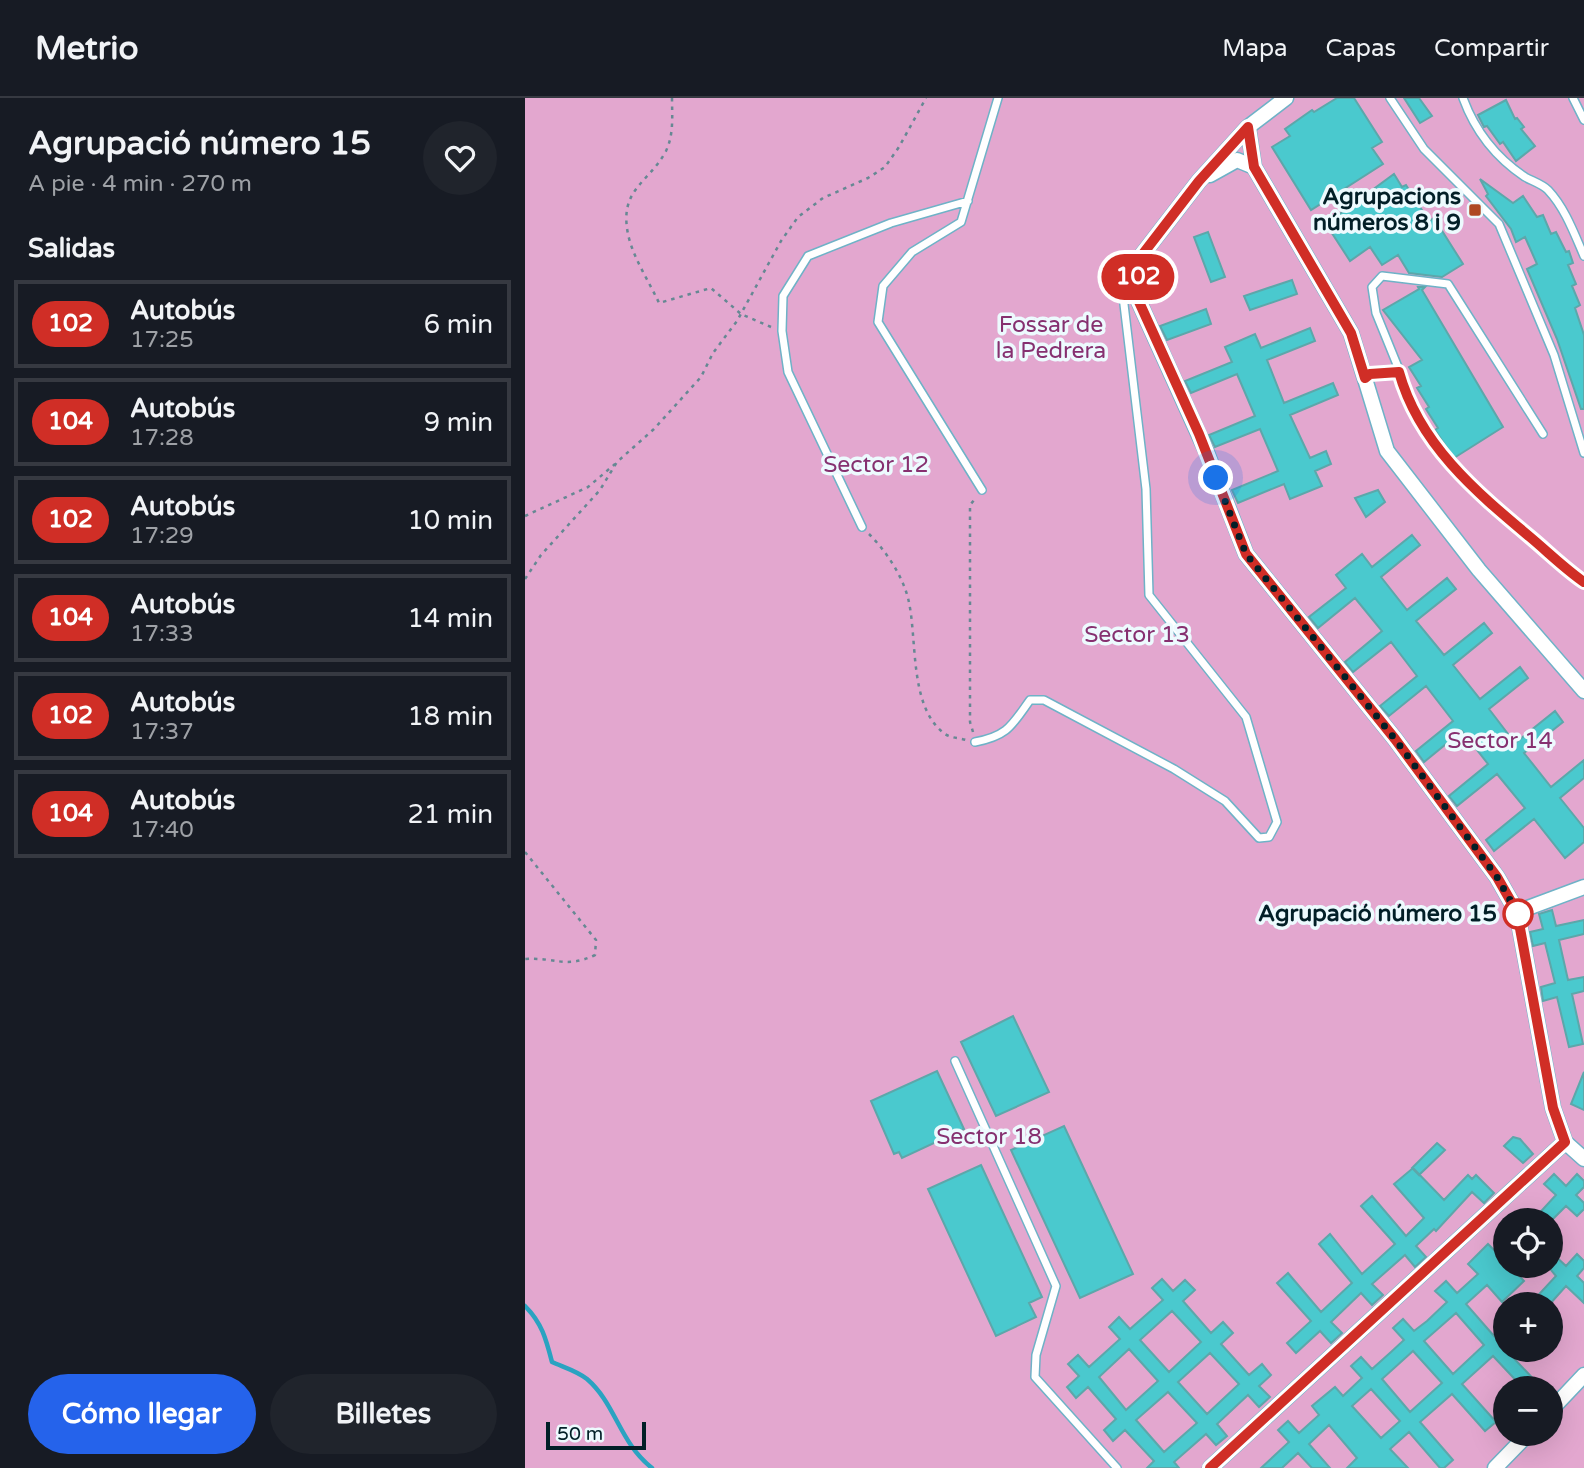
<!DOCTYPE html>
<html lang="es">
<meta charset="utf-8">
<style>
body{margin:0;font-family:"Varela Round",sans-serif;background:#20242c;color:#f1f3f6;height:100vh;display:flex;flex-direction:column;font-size:26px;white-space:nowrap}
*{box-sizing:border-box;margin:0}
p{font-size:23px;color:#9ea1a6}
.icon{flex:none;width:38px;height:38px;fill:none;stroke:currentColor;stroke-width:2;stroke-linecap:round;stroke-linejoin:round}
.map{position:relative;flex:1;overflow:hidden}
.panel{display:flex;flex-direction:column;background:#171b24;width:525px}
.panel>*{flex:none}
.badge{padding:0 14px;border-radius:23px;font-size:24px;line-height:46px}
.controls{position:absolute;left:968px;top:1110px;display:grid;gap:14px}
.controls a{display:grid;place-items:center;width:70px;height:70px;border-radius:50%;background:#171b24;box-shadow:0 7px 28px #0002;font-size:35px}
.scale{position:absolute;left:21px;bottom:18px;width:100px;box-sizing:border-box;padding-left:7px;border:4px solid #021f27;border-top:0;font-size:19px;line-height:24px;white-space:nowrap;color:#021f27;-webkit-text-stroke:5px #edfafe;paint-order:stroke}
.you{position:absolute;width:35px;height:35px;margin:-18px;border:5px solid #fff;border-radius:50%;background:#1a73e8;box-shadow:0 0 0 10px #1a73e833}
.map>.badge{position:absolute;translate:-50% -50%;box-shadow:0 0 0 4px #fff}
h2{padding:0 28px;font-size:26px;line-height:63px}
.round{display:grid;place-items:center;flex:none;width:74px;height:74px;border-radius:37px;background:#20242c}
.summary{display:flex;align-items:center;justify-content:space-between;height:119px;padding:0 28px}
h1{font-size:33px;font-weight:800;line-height:52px}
.cta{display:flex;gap:14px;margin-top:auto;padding:14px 28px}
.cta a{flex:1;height:80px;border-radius:42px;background:#2563eb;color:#fff;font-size:28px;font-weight:800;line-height:80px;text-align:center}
.cta a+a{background:#20242c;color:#f1f3f6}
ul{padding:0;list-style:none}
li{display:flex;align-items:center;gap:21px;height:88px;margin:0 14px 10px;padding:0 14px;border:4px solid #363941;border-radius:0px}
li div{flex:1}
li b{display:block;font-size:26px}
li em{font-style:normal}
li .badge{min-width:77px;font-weight:700;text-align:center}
header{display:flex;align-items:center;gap:42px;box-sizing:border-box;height:98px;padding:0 35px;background:#171b24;border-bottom:2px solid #363941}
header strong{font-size:33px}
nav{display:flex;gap:38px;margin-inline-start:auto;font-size:24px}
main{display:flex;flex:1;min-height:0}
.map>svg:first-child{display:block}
.green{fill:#e3a7cf;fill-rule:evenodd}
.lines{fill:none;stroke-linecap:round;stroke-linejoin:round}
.stream{stroke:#2aa3c1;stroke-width:4.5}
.building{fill:#4ac9ce;stroke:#5ca7aa;stroke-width:2;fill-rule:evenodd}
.service-casing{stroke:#6fb2c7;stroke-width:10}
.minor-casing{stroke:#6fb2c7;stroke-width:17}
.path{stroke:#668893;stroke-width:2.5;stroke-dasharray:3.5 5;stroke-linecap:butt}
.service{stroke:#fff;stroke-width:7}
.minor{stroke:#fff;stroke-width:14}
.line-casing{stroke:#fff;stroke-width:16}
.line{stroke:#d02e26;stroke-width:10}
.walk{stroke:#021f27;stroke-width:7;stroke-dasharray:0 12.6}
.poi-dot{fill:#af4823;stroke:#edfafe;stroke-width:2.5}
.stop-dot{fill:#fff;stroke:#d02e26;stroke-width:3.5}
.labels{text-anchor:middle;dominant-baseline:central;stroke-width:7;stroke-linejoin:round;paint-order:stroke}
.poi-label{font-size:23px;font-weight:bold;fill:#021f27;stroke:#edfafe;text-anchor:end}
.park-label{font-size:23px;fill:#863070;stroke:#edfafe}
.stop-label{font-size:23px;font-weight:bold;fill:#021f27;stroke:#edfafe;text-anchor:end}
</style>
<header>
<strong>Metrio</strong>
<nav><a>Mapa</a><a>Capas</a><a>Compartir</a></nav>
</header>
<main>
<section class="panel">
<div class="summary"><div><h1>Agrupació número 15</h1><p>A pie · 4 min · 270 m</p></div><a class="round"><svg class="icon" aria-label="heart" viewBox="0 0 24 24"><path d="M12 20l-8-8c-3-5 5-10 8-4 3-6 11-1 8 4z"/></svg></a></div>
<h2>Salidas</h2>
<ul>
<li><span class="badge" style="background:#d02e26;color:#fff">102</span><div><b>Autobús</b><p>17:25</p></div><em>6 min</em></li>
<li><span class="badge" style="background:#d02e26;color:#fff">104</span><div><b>Autobús</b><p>17:28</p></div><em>9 min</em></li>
<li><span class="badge" style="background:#d02e26;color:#fff">102</span><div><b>Autobús</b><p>17:29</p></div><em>10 min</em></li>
<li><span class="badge" style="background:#d02e26;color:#fff">104</span><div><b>Autobús</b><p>17:33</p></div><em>14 min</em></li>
<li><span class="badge" style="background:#d02e26;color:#fff">102</span><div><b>Autobús</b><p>17:37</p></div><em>18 min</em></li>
<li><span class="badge" style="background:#d02e26;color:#fff">104</span><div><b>Autobús</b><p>17:40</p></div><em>21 min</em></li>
</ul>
<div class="cta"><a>Cómo llegar</a><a>Billetes</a></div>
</section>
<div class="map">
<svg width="1059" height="1370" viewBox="0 0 1059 1370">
<rect width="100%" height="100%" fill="#caf1fe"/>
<path class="green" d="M 0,0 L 1059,0 L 1059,1370 L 0,1370 ZM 980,1122 L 1026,1122 L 1026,1167 L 980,1167 ZM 980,1206 L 1026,1206 L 1026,1251 L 980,1251 ZM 980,1290 L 1026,1290 L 1026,1335 L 980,1335 Z"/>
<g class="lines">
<path class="stream" d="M 0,1208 C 17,1225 21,1241 27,1264 C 38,1269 52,1273 62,1281 C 91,1306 94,1344 127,1370"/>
</g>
<path class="building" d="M 812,0 L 829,0 L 857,44 L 847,50 L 858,66 L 786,112 L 747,49 L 765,38 L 760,31 L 787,12 L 789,14 Z
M 879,0 L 894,0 L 907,18 L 895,25 Z
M 981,2 L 990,21 L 992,20 L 999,29 L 996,31 L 1010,48 L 991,63 L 978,44 L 975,46 L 962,28 L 959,29 L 953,17 Z
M 869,76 L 877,89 L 881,87 L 904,123 L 909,120 L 938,166 L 917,179 L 884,175 L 873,157 L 857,167 L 845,149 L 825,163 L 801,126 Z
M 955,81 L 988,105 L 998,98 L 1012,119 L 1018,117 L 1026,136 L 1031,134 L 1041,154 L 1044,153 L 1048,165 L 1043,167 L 1051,186 L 1047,188 L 1055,207 L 1050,210 L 1059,237 L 1059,311 L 1056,311 L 1032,241 L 1002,171 L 1012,166 L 1000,139 L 991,144 L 986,131 L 961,98 L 963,96 Z
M 683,134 L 700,179 L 686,184 L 669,139 Z
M 767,182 L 772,196 L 725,212 L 719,198 Z
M 893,189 L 900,189 L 897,192 L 978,329 L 929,360 L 910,332 L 913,330 L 901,311 L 904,309 L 892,290 L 896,288 L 884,269 L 897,262 L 858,212 L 894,191 Z
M 681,211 L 686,226 L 642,242 L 635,228 Z
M 785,230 L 790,243 L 742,262 L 759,305 L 808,285 L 813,297 L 765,317 L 785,360 L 801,353 L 806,366 L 790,373 L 797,388 L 765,401 L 759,386 L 713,405 L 707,392 L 753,373 L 735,331 L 690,349 L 684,337 L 730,318 L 712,276 L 666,295 L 660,283 L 707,264 L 700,249 L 730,236 L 736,250 Z
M 853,392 L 860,404 L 841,419 L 830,400 Z
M 887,437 L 895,447 L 856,479 L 882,512 L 922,480 L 931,491 L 891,523 L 919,557 L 959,525 L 967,535 L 928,567 L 955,601 L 995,569 L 1003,580 L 964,611 L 990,645 L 1030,613 L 1038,624 L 999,655 L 1026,689 L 1059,662 L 1059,680 L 1035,700 L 1059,730 L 1059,744 L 1040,760 L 1009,721 L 969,753 L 961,742 L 1000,710 L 972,676 L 932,708 L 924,698 L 963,666 L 937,633 L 899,664 L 891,653 L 928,623 L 901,588 L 864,618 L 855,608 L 892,578 L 866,544 L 828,574 L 820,564 L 857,533 L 830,500 L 793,530 L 784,519 L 821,490 L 811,477 L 837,456 L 847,469 Z
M 1027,812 L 1031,828 L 1059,822 L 1059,836 L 1034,842 L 1043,882 L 1059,879 L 1059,893 L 1047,896 L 1058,946 L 1044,949 L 1032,899 L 1018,903 L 1016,889 L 1030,885 L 1020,845 L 1008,848 L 1005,834 L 1018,831 L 1014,816 Z
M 488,918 L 524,994 L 471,1018 L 436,944 Z
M 412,973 L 439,1031 L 377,1060 L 374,1054 L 369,1056 L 346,1003 Z
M 1059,974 L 1059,1012 L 1046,1006 Z
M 539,1028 L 608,1176 L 555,1200 L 486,1052 Z
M 988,1039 L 995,1041 L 1008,1056 L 998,1065 L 979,1048 Z
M 912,1045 L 920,1052 L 894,1077 L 887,1070 Z
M 456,1067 L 517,1199 L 504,1205 L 511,1219 L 471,1238 L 403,1091 Z
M 888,1070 L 919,1102 L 943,1077 L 947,1081 L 951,1077 L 969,1095 L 959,1105 L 947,1094 L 911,1133 L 909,1131 L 891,1148 L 901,1159 L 890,1169 L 880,1157 L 847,1186 L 858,1197 L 847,1207 L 836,1195 L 806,1224 L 817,1235 L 806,1245 L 795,1233 L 771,1255 L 762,1245 L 786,1223 L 752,1185 L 763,1175 L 796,1214 L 827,1185 L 794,1146 L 805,1136 L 837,1176 L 870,1146 L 836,1108 L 847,1098 L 881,1138 L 899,1120 L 869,1086 Z
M 1029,1076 L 1041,1088 L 1052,1076 L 1059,1083 L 1059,1089 L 1051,1097 L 1059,1105 L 1059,1111 L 1052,1118 L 1041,1108 L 1027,1122 L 1008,1122 L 1031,1097 L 1019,1086 Z
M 963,1146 L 973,1156 L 980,1149 L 980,1167 L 984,1167 L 999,1183 L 977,1204 L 962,1187 L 941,1206 L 969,1238 L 980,1228 L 980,1251 L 1017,1290 L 998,1290 L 968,1258 L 937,1286 L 971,1324 L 960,1333 L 927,1296 L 895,1324 L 928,1362 L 919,1370 L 915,1370 L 884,1334 L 865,1351 L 883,1370 L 822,1370 L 832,1360 L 804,1327 L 784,1346 L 805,1370 L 787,1370 L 773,1355 L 757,1370 L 736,1370 L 764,1344 L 753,1332 L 763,1323 L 774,1335 L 794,1317 L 787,1308 L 810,1289 L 818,1298 L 837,1280 L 826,1268 L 836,1259 L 847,1271 L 866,1254 L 879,1242 L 868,1230 L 878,1221 L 889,1233 L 902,1223 L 922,1204 L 910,1193 L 921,1183 L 932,1195 L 953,1176 L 943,1166 ZM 931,1215 L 959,1247 L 928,1276 L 899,1243 ZM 888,1253 L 917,1285 L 885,1314 L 857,1281 ZM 846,1291 L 875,1323 L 856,1340 L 827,1308 Z
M 1026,1154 L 1041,1168 L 1052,1156 L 1059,1163 L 1059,1170 L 1052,1178 L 1059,1185 L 1059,1205 L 1041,1188 L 1025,1206 L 1005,1206 L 1031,1178 L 1026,1172 Z
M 637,1181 L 648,1193 L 660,1182 L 670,1192 L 658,1203 L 686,1235 L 698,1224 L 708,1235 L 696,1246 L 724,1277 L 737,1266 L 746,1277 L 734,1288 L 745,1299 L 734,1309 L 723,1297 L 692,1326 L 702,1338 L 691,1347 L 681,1336 L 649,1364 L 654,1370 L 622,1370 L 629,1363 L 600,1332 L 588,1343 L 579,1332 L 591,1321 L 563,1289 L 551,1300 L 542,1289 L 554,1278 L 543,1266 L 553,1257 L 564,1269 L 595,1241 L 584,1229 L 594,1219 L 605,1231 L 638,1202 L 627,1190 ZM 647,1213 L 676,1244 L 644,1274 L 615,1242 ZM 604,1251 L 633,1283 L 601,1312 L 574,1279 ZM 685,1255 L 714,1286 L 682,1316 L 653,1284 ZM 643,1294 L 672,1325 L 639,1354 L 611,1322 Z"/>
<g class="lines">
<g class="service-casing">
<path id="service" d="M 865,0 L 899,51 L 974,126 L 1029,257 L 1059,355
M 938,0 C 950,33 970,59 1000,79 C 1007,83 1017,86 1023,92 C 1040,110 1049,135 1059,158
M 1048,0 L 1059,22
M 875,274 L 851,215 L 847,189 L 857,178 L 923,186 L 1018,336
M 840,280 L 860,273 L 875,274 C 894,346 950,393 1005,439 C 1023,454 1040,471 1059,484
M 457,392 L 353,224 L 358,188 L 387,154 L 436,124 L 473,0
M 337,429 L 263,274 L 257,233 L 258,198 L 283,158 L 366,125 L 443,103
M 450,644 C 483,638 487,627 505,602 L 519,602 L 649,671 L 700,703 L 734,740 L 744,739 L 752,724 L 721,619 L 624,497 L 621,391 L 598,198 L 610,170
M 430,963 L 531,1188 L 511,1257 L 510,1279 L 592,1370"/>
</g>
<g class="minor-casing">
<path id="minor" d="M 761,0 L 723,29 L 674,83 L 617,157 L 610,195 L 682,355 L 721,456 L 870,641 L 972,779 L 992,814 L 1028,1010 L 1040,1044 L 1059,1061
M 723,29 L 729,69 L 826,235 L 862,353 L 954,472 L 1059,593
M 685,77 L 712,62 L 729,69
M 992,814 L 1059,789
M 1026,1312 L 1059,1277
M 685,1370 L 1040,1044
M 970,1370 L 1004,1335"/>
</g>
<path class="path" d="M 147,0 C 147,18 149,36 141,53 C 123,86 94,91 103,136 C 108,160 124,183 134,205 L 186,190 L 216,216 L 246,229
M 0,418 L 63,389 L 90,366
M 344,436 C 361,453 377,477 383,500 C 393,540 383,609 420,636 C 426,640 434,640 441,642
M 0,481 L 16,457 L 75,392 L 92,364 L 129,331 L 176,279 L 188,255 L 212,223 L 256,143 L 273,119 L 298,100 L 343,80 L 360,69 L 374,49 L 401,0
M 448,634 L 445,624 L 445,407 L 450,401
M 0,754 L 71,842 L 70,857 C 40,871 31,859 0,861"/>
<use href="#service" class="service"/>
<use href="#minor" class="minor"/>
</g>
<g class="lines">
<g class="line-casing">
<path id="line" d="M 685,1370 L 1040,1044 L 1028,1010 L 992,814 L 972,779 L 870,641 L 721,456 L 674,336 L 610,195 L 617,157 L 674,83 L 723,29 L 729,69 L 826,235 L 840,280 L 845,276 L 874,274 C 894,346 950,393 1005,439 C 1023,454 1040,471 1059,484"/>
</g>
<use href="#line" class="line"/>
<path class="walk" d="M 691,380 L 721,456 L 870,641 L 972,779 L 993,816"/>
</g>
<rect class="poi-dot" x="943" y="105" width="14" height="14" rx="3.5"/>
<circle class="stop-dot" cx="993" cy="816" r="14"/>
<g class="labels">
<g class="poi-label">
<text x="936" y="99">Agrupacions<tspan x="936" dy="26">números 8 i 9</tspan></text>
</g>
<g class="park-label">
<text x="526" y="227">Fossar de<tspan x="526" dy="26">la Pedrera</tspan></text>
<text x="351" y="367">Sector 12</text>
<text x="612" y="537">Sector 13</text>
<text x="975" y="643">Sector 14</text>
<text x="464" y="1039">Sector 18</text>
</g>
<g class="stop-label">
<text x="972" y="816">Agrupació número 15</text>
</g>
</g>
</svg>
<div class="controls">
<a><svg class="icon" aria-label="locate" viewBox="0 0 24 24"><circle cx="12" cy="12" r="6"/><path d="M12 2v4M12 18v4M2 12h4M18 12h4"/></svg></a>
<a>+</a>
<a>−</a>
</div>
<div class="scale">50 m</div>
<div class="you" style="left:691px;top:380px"></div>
<b class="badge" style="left:613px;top:179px;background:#d02e26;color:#fff">102</b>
</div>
</main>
